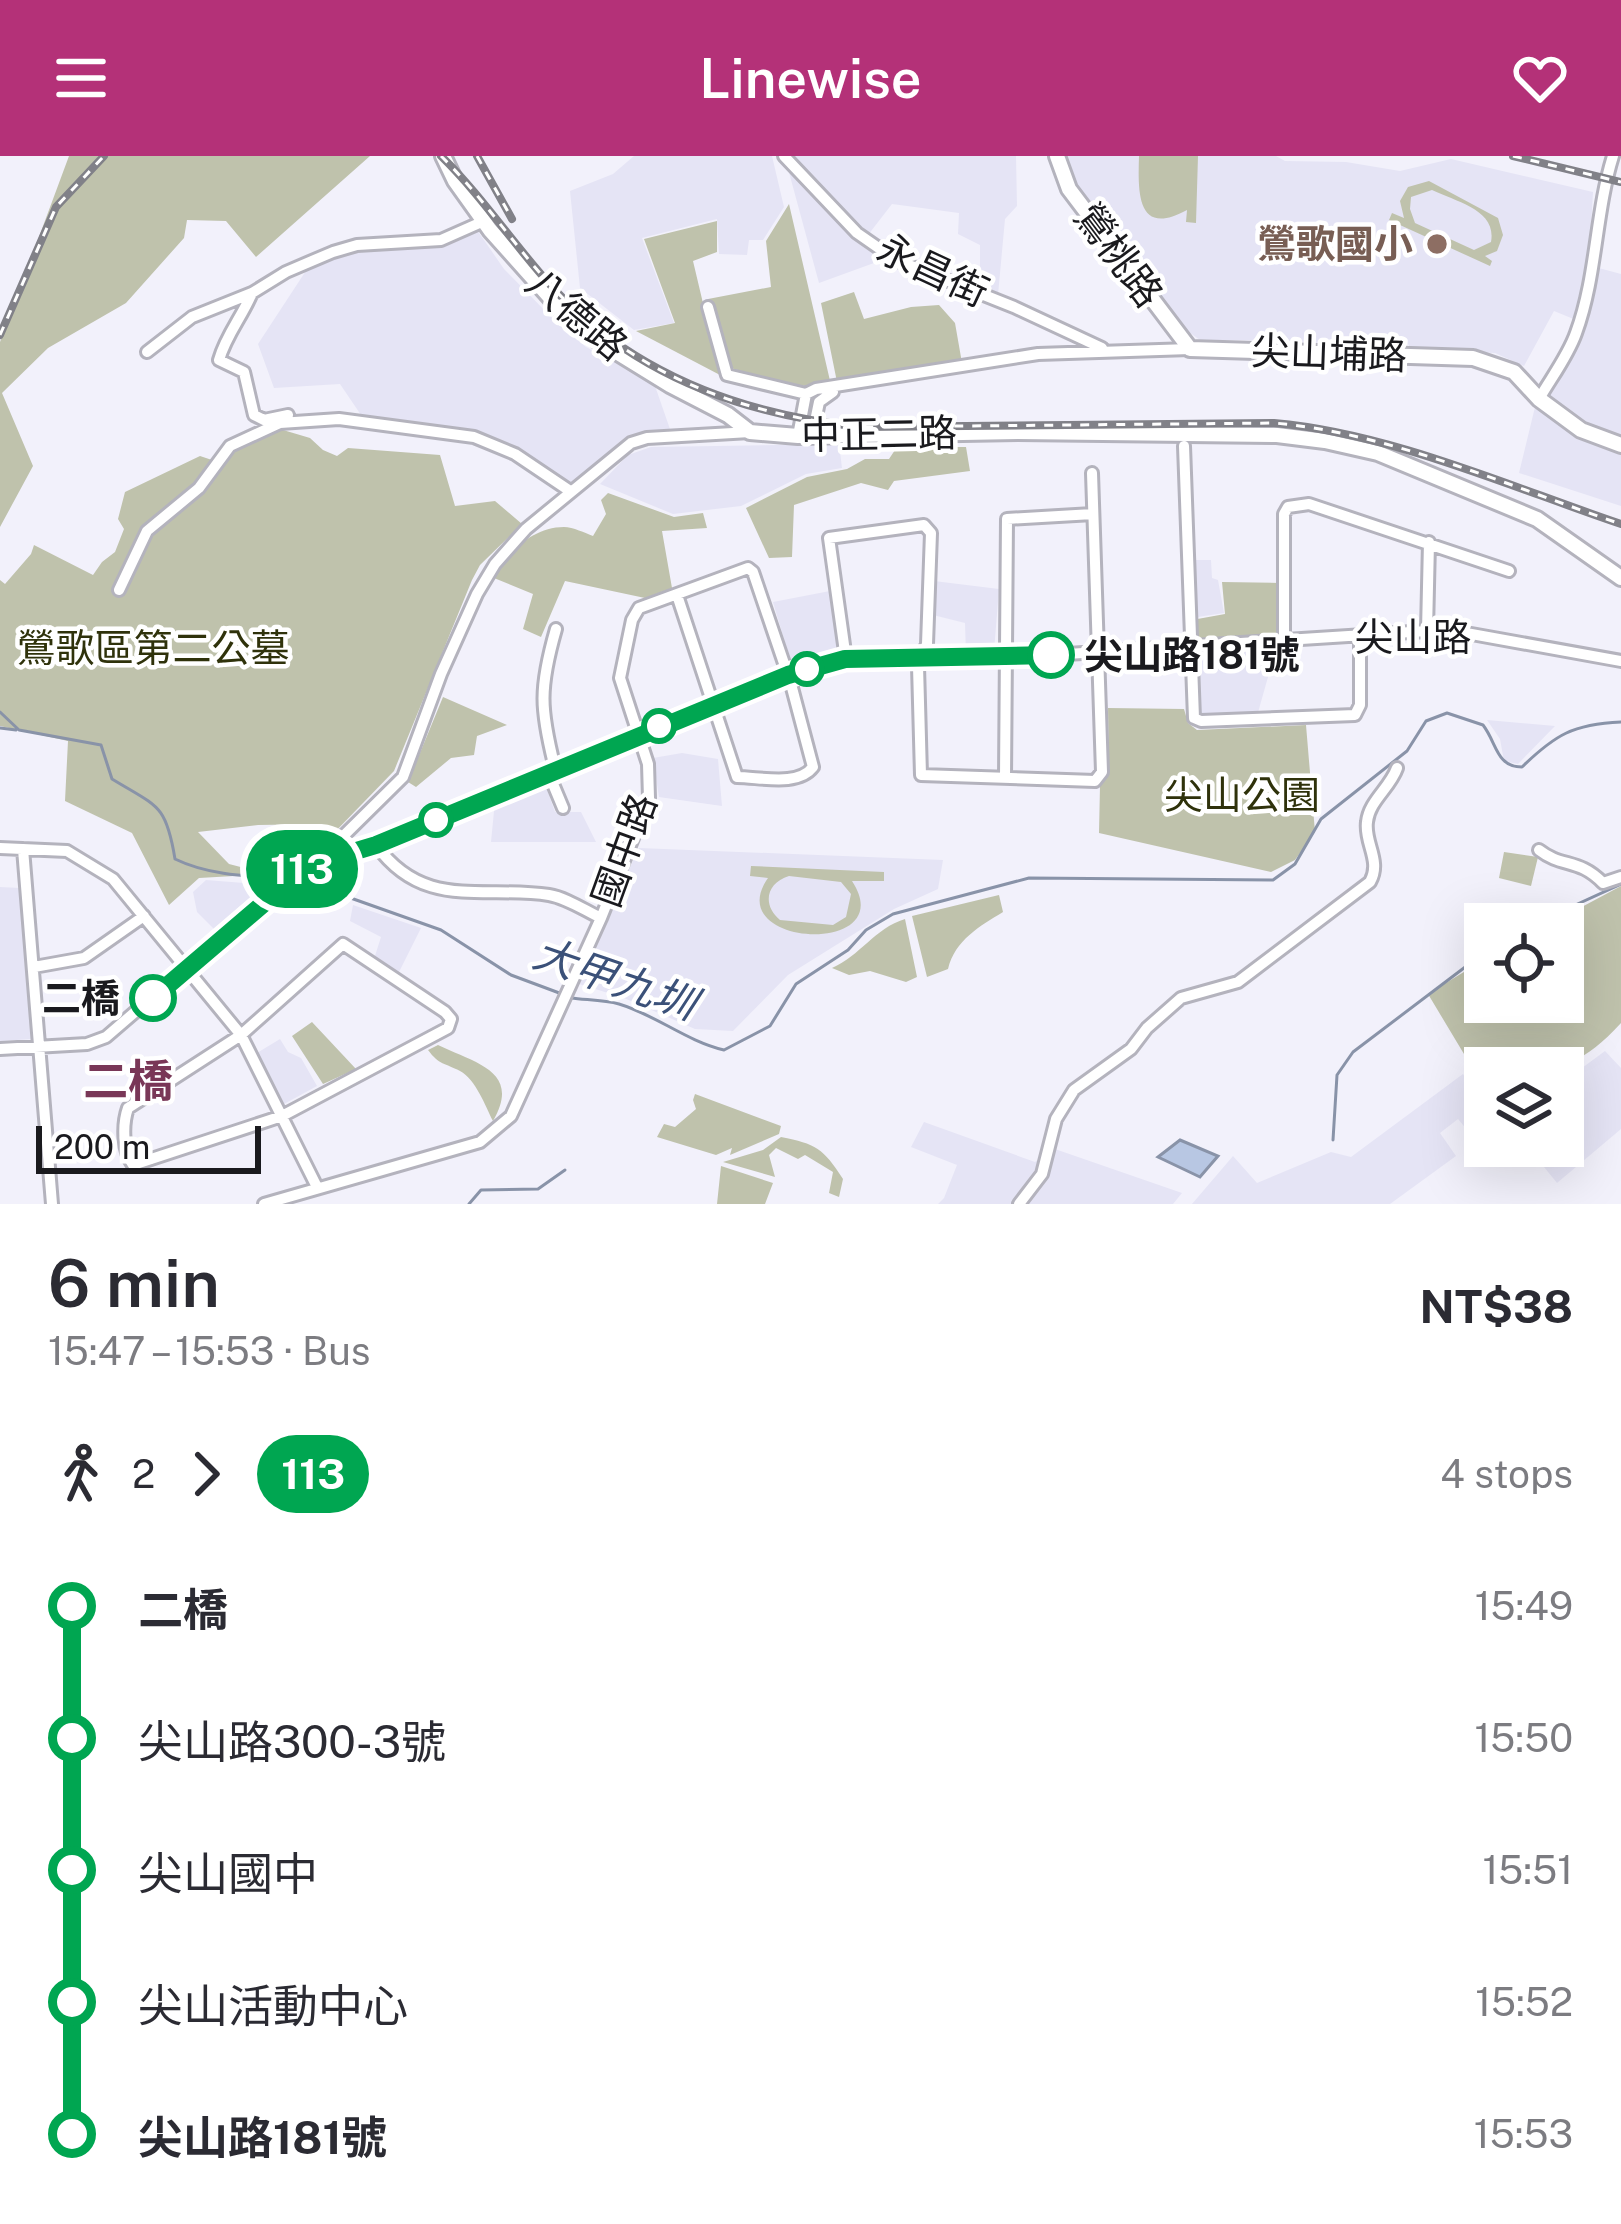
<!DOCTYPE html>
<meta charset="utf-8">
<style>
body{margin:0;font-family:"Public Sans","Noto Sans TC",sans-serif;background:#f7f7f7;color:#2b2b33;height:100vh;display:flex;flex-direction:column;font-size:45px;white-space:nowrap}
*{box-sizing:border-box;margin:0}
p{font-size:39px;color:#7c7c81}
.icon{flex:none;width:66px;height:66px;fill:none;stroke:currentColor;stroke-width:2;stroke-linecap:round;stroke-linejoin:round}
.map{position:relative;height:1048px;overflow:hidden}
.side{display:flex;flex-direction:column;background:#fff;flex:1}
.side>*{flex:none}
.badge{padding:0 24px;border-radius:39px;font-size:42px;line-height:78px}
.controls{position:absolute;left:1464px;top:747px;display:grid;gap:24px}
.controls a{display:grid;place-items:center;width:120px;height:120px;border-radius:0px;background:#fff;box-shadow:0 12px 48px #0002;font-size:60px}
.scale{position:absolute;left:36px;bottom:30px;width:225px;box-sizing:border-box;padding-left:12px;border:6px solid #1a1a1e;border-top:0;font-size:33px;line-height:42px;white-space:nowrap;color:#1a1a1e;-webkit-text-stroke:9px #fff;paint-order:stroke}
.map>.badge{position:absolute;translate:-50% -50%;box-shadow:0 0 0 6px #fff}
.legs{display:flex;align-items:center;gap:18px;height:132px;padding:0 48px;font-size:39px}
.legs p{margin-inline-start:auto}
.overview{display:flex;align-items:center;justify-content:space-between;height:204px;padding:0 48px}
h1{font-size:66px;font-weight:600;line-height:90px}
ul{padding:0 48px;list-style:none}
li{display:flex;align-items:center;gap:42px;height:132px;font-size:45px}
li i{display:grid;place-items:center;width:18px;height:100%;margin:0 15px;background:currentColor}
li i::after{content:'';width:30px;height:30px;margin:-15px;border:9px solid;border-radius:50%;background:#fff}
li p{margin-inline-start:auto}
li:first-child i{background:linear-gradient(#0000 50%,currentColor 0)}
li:last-child i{background:linear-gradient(currentColor 50%,#0000 0)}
header{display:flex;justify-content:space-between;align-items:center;height:156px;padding:0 48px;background:#b43178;color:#fff;font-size:54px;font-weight:600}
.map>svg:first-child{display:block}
.built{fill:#e5e4f5}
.green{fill:#bfc2ac;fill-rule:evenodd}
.water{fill:#b8c7e3;stroke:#8993a8;stroke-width:3}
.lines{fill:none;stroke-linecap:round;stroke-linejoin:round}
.stream{stroke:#8993a8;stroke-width:3}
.minor-casing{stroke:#b4b3bd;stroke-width:16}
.major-casing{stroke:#b4b3bd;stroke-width:20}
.minor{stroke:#fff;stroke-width:10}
.major{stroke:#fff;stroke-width:14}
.rail-casing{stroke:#818188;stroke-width:8}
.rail{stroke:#fff;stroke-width:3;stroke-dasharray:9;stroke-linecap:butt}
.line-1-casing{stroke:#fff;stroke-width:27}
.line-1{stroke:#00a651;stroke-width:18}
.education-dot{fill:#8d6e63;stroke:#fff;stroke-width:4.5}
.stop-1-dot{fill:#fff;stroke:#00a651;stroke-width:6}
.labels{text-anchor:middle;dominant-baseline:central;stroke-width:9;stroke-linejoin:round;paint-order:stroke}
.education-label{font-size:39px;font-weight:bold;fill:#785e54;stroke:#fff;text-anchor:end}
.street-label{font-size:39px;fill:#1a1a1e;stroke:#fff}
.park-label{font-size:39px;fill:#2f320b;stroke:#fff}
.stop-label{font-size:39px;font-weight:bold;fill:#1a1a1e;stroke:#fff;text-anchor:start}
.water-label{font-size:42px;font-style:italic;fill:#3b5179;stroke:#fff}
.quarter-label{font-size:45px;font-weight:bold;fill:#793757;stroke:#fff}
</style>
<header><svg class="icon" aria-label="menu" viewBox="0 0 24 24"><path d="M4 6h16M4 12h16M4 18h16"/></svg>Linewise<svg class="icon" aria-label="heart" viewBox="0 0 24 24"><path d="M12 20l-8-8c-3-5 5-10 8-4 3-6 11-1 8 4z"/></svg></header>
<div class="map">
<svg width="1621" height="1048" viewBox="0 0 1621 1048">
<rect width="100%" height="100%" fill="#f2f1fb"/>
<path class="built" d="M 634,0 L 772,0 L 784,51 L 763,84 L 749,84 L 747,99 L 719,98 L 717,63 L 642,82 L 674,167 L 634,174 L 580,132 L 570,35 L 613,18 Z
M 793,0 L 1016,0 L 1017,50 L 1005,63 L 998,139 L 980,132 L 980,89 L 958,78 L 959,57 L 892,48 L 868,79 Z
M 1066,0 L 1276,0 L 1285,5 L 1346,6 L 1400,15 L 1451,3 L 1593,36 L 1589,107 L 1576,164 L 1554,155 L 1524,210 L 1495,197 L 1411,193 L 1407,186 L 1392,180 L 1389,193 L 1281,184 L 1200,184 L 1182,171 L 1072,23 Z
M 787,9 L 851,80 L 885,103 L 819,127 Z
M 477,74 L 504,113 L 556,166 L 586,191 L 654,227 L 671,276 L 622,288 L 569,331 L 529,300 L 496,286 L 361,259 L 340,228 L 274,232 L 258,188 L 313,104 L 367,90 L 422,93 Z
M 1595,111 L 1621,118 L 1621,350 L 1519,317 L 1535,251 L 1579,180 Z
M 839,288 L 842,312 L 806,318 L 741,350 L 673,358 L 600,328 L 628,299 L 651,291 Z
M 1192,404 L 1211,404 L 1212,422 L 1218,424 L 1224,457 L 1191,462 Z
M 934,425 L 999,433 L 994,495 L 966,498 L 965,467 L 933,459 Z
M 830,435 L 839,494 L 791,507 L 773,446 Z
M 1264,493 L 1268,521 L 1257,560 L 1207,562 L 1199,558 L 1196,497 Z
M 1487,564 L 1555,570 L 1518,608 L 1504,605 L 1500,583 Z
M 682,597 L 718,603 L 722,650 L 659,641 L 653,602 Z
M 544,625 L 555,656 L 581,656 L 596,686 L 491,686 L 495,645 Z
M 639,692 L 943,704 L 938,733 L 894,753 L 788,819 L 733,875 L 695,873 L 624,842 L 576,827 Z
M 206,724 L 244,727 L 254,738 L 214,773 L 197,756 L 193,736 Z
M 0,731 L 20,732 L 32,883 L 0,885 Z
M 353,749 L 421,772 L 398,818 L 374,803 L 381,781 L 350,765 Z
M 280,883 L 288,896 L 301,902 L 317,930 L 284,948 L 257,897 Z
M 1605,895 L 1621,912 L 1621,973 L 1557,1027 L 1527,990 L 1563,990 L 1563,926 Z
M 1463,918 L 1485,950 L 1485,980 L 1477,986 L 1458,963 L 1440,977 L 1456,1000 L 1390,1048 L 1192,1048 L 1233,1000 L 1257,1027 L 1331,996 L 1351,1001 Z
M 924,966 L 1035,1006 L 1052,992 L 1182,1037 L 1173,1048 L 938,1048 L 944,1042 L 957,1009 L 911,991 Z"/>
<path class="green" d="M 69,0 L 370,0 L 256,101 L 226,65 L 187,64 L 184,82 L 126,147 L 48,192 L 2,237 L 33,310 L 0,371 L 0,186 Z
M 1139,0 L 1198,0 L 1196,67 L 1186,66 L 1187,54 C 1136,82 1138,35 1139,0 Z
M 1429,25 L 1498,62 L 1503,79 L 1497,95 L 1485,100 L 1492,105 L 1490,110 L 1389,64 L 1392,57 L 1404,62 L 1400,45 L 1408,31 ZM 1432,34 C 1457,46 1497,54 1491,86 L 1474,94 L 1415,67 L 1410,53 L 1411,41 Z
M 789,48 L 831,229 L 795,230 L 727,211 L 708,143 L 771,131 L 766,85 Z
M 717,65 L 717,96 L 693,105 L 720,219 L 636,175 L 675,167 L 644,83 Z
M 854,136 L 864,163 L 911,151 L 939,149 L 955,167 L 962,207 L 837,226 L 821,147 Z
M 273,271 L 310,282 L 323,294 L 337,300 L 348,292 L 440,299 L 455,350 L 495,345 L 522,368 L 480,409 L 472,424 L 394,615 L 332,679 L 322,668 L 258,669 L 198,676 L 229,708 L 268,718 L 199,722 L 169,749 L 132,677 L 65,645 L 68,585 L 0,570 L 0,424 L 5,428 L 31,398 L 34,389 L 93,419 L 102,406 L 115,396 L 124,373 L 118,363 L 125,336 L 200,300 L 218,306 L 225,298 Z
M 897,291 L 966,291 L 970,315 L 894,325 L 888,334 L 861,327 L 794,349 L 792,401 L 769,402 L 746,352 L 807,321 L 847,313 L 865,303 L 889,303 Z
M 608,337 L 674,361 L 703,357 L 707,372 L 662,375 L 672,432 L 645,442 L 565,425 L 541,481 L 523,473 L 533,438 L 494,422 C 507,396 533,371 564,371 C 573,371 585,377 593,380 L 606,358 L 601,344 Z
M 1222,426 L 1280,427 L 1282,480 L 1192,487 L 1192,464 L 1225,458 Z
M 443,541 L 507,569 L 477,580 L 474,599 L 451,602 L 416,631 L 408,626 Z
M 1108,552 L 1184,553 L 1188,567 L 1197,574 L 1306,569 L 1315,676 L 1295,704 L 1271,716 L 1099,677 L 1100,630 L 1109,618 Z
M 1504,696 L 1538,701 L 1531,730 L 1499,722 Z
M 751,710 L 884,716 L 884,725 L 852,725 C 902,801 719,792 768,722 L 750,720 ZM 789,720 L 841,726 L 851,738 L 846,761 L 833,769 L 780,764 C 762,749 766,727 789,720 Z
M 1621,730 L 1621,867 C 1572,920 1552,912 1485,912 L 1485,933 L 1428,838 L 1485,803 L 1485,846 L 1563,846 L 1563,768 L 1550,768 Z
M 999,739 L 1003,756 C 980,770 955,784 948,813 L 927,821 L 912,760 Z
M 905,763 L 917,821 L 906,826 L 870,815 L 849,819 L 832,812 C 860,800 875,772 905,763 Z
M 312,866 L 356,913 L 323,928 L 292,880 Z
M 438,889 C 475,907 522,915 493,965 C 485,949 476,924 460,915 C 445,907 439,909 428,894 Z
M 695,938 L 781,970 L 779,978 L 730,999 L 732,992 L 716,999 L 657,981 L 664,968 L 675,971 L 696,953 L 693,944 Z
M 781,981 C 816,988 823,992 843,1023 L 839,1041 L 829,1037 L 833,1016 L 805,999 L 798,1003 L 776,992 L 769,999 L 775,1021 L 723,1006 L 763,994 Z
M 721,1010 L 773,1027 L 765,1048 L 717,1048 Z"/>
<path class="water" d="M 1180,984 L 1218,1000 L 1200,1021 L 1158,1001 Z"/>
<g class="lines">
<path class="stream" d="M 0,556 L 19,574 L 101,589 L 112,623 C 158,651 166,648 175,703 C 208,719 245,720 281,722
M 0,572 L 16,574
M 297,723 L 441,774 L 511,819 L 562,838
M 1534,768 L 1621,728
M 571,842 C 586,844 604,844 619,848 C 656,859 686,885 724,894 L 770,870 L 796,828 L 848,794 L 866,774 L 893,758 L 1029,722 L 1273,724 L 1295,708 L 1321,663 L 1407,595 L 1426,565 L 1447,557 L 1483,569 C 1497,587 1496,611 1522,611 C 1555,579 1573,568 1621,566
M 1333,984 L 1337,919 L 1353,896 L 1485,796
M 469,1048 L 481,1034 L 538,1033 L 565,1014"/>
<g class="minor-casing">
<path id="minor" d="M 784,0 L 857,77 L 896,104 L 1014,151 L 1102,192
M 252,137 C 242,161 226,179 219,204 L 244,216 L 254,259 L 264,264 L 288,259
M 708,151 L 727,219 L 806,238
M 147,196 L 192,161 L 252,137 L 286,116 L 333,96 L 357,89 L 441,84 L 484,65
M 1539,243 C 1551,222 1568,200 1576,177 C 1597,120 1595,58 1613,0
M 798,280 L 806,238 L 816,233 L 1038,198 L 1190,193
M 812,280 L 819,246 L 833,236
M 1184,290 L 1194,562 L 1201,565 L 1355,559 L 1360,549 L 1360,479
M 119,434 L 147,375 L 199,332 L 230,290 L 280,267 L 339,263 L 474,281 L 515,298 L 570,335
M 1427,475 L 1429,386
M 1284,482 L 1284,358 L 1288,351 L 1309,348 L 1509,415
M 846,503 L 829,382 L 924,369 L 931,377 L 927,488 L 918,510 L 921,619 L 1095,625 L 1102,616 L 1092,317
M 555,612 C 540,553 539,532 556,473
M 548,616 L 563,652
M 1005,622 L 1007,363 L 1093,358
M 376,689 C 424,755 482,729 549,739 C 567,742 584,754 601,762
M 0,692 L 67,695 L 113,723 L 241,879 L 317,1031
M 23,693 L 52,1048
M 1539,694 C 1562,712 1579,702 1603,727 L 1621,721
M 324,699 L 345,698 L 376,689 L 639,578 L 827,506 L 1004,502 L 1427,475 L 1466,477 L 1621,505
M 343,788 L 445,856 L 451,863 L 448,872 L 282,960 L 133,1009 C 123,996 122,969 128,952 L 241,879 Z
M 34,811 L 84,802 L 144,760
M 0,893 L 87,888 L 106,881 L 294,719 L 324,699 L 403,621 L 441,518 L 477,438 L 495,408 L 526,373 L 631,287 L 647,282 L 750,276
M 264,1048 L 480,986 L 511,960 L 601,762 L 649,642 L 648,608 L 620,522 L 632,464 L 639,452 L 748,412 L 753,416 L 791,528 L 813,611 C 798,631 760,621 737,621 L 677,439
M 1019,1048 L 1042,1018 L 1056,963 L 1074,934 L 1131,893 L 1147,872 L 1181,842 L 1238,826 L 1370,726 C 1382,705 1364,687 1367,666 C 1369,645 1390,632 1397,612"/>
</g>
<g class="major-casing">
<path id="major" d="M 443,0 L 455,25 L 490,74 L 564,157 L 597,184 L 670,229 L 728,259 L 750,276 L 798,280 L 1018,276 L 1277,279 L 1325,285 L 1378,297 L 1537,363 L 1621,422
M 1057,0 L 1069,33 L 1190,193 L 1473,202 L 1514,216 L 1539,243 L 1581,274 L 1621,289"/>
</g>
<use href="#minor" class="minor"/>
<use href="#major" class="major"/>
<g class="rail-casing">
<path id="rail" d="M 441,0 C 483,41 515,91 555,134 C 637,221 745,259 861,271 L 1274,267 C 1390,277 1511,331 1621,368
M 477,0 L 512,63
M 1513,0 L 1621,26
M 0,179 L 56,51 L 104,0"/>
</g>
<use href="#rail" class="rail"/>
</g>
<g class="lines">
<g class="line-1-casing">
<path id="line-1" d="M 153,842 L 311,707 L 324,699 L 346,698 L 376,689 L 788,519 L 845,503 L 1051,499"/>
</g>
<use href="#line-1" class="line-1"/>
</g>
<circle class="education-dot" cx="1437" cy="88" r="12"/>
<g class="stop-1-dot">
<circle cx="1051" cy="499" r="21"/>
<circle cx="807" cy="513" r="15"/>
<circle cx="659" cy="570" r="15"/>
<circle cx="436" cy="664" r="15"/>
<circle cx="153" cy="842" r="21"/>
</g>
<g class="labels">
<g class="education-label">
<text x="1413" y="88">鶯歌國小</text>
</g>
<g class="street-label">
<text transform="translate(1119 99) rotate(53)">鶯桃路</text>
<text transform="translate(933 114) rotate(25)">永昌街</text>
<text transform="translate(577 158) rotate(40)">八德路</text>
<text transform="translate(1329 197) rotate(2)">尖山埔路</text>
<text transform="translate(879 278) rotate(-1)">中正二路</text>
<text x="1413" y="481">尖山路</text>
<text transform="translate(624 694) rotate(-70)">國中路</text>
</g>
<g class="park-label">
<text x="153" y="492">鶯歌區第二公墓</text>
<text x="1242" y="639">尖山公園</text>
</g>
<g class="stop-label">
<text x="1084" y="499">尖山路181號</text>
<text x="120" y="842" text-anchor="end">二橋</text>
</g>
<g class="water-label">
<text transform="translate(615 822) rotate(19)">大甲九圳</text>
</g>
<g class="quarter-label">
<text x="128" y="924">二橋</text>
</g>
</g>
</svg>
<div class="controls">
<a><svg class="icon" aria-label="locate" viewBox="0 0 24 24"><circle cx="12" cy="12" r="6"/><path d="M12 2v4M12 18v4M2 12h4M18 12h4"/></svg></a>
<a><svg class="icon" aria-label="layers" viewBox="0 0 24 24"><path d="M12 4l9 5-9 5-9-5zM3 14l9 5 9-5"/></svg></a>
</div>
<div class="scale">200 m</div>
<b class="badge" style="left:302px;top:713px;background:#00a651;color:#fff">113</b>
</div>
<section class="side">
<div class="overview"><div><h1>6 min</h1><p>15:47 – 15:53 · Bus</p></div><b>NT$38</b></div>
<div class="legs"><svg class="icon" aria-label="walk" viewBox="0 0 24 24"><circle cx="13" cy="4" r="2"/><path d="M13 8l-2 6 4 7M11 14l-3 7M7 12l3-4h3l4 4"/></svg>2<svg class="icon" aria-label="forward" viewBox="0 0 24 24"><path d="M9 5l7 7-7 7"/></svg><b class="badge" style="background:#00a651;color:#fff">113</b><p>4 stops</p></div>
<ul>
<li><i style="color:#00a651"></i><b>二橋</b><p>15:49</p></li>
<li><i style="color:#00a651"></i><span>尖山路300-3號</span><p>15:50</p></li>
<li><i style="color:#00a651"></i><span>尖山國中</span><p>15:51</p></li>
<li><i style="color:#00a651"></i><span>尖山活動中心</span><p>15:52</p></li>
<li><i style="color:#00a651"></i><b>尖山路181號</b><p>15:53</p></li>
</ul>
</section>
